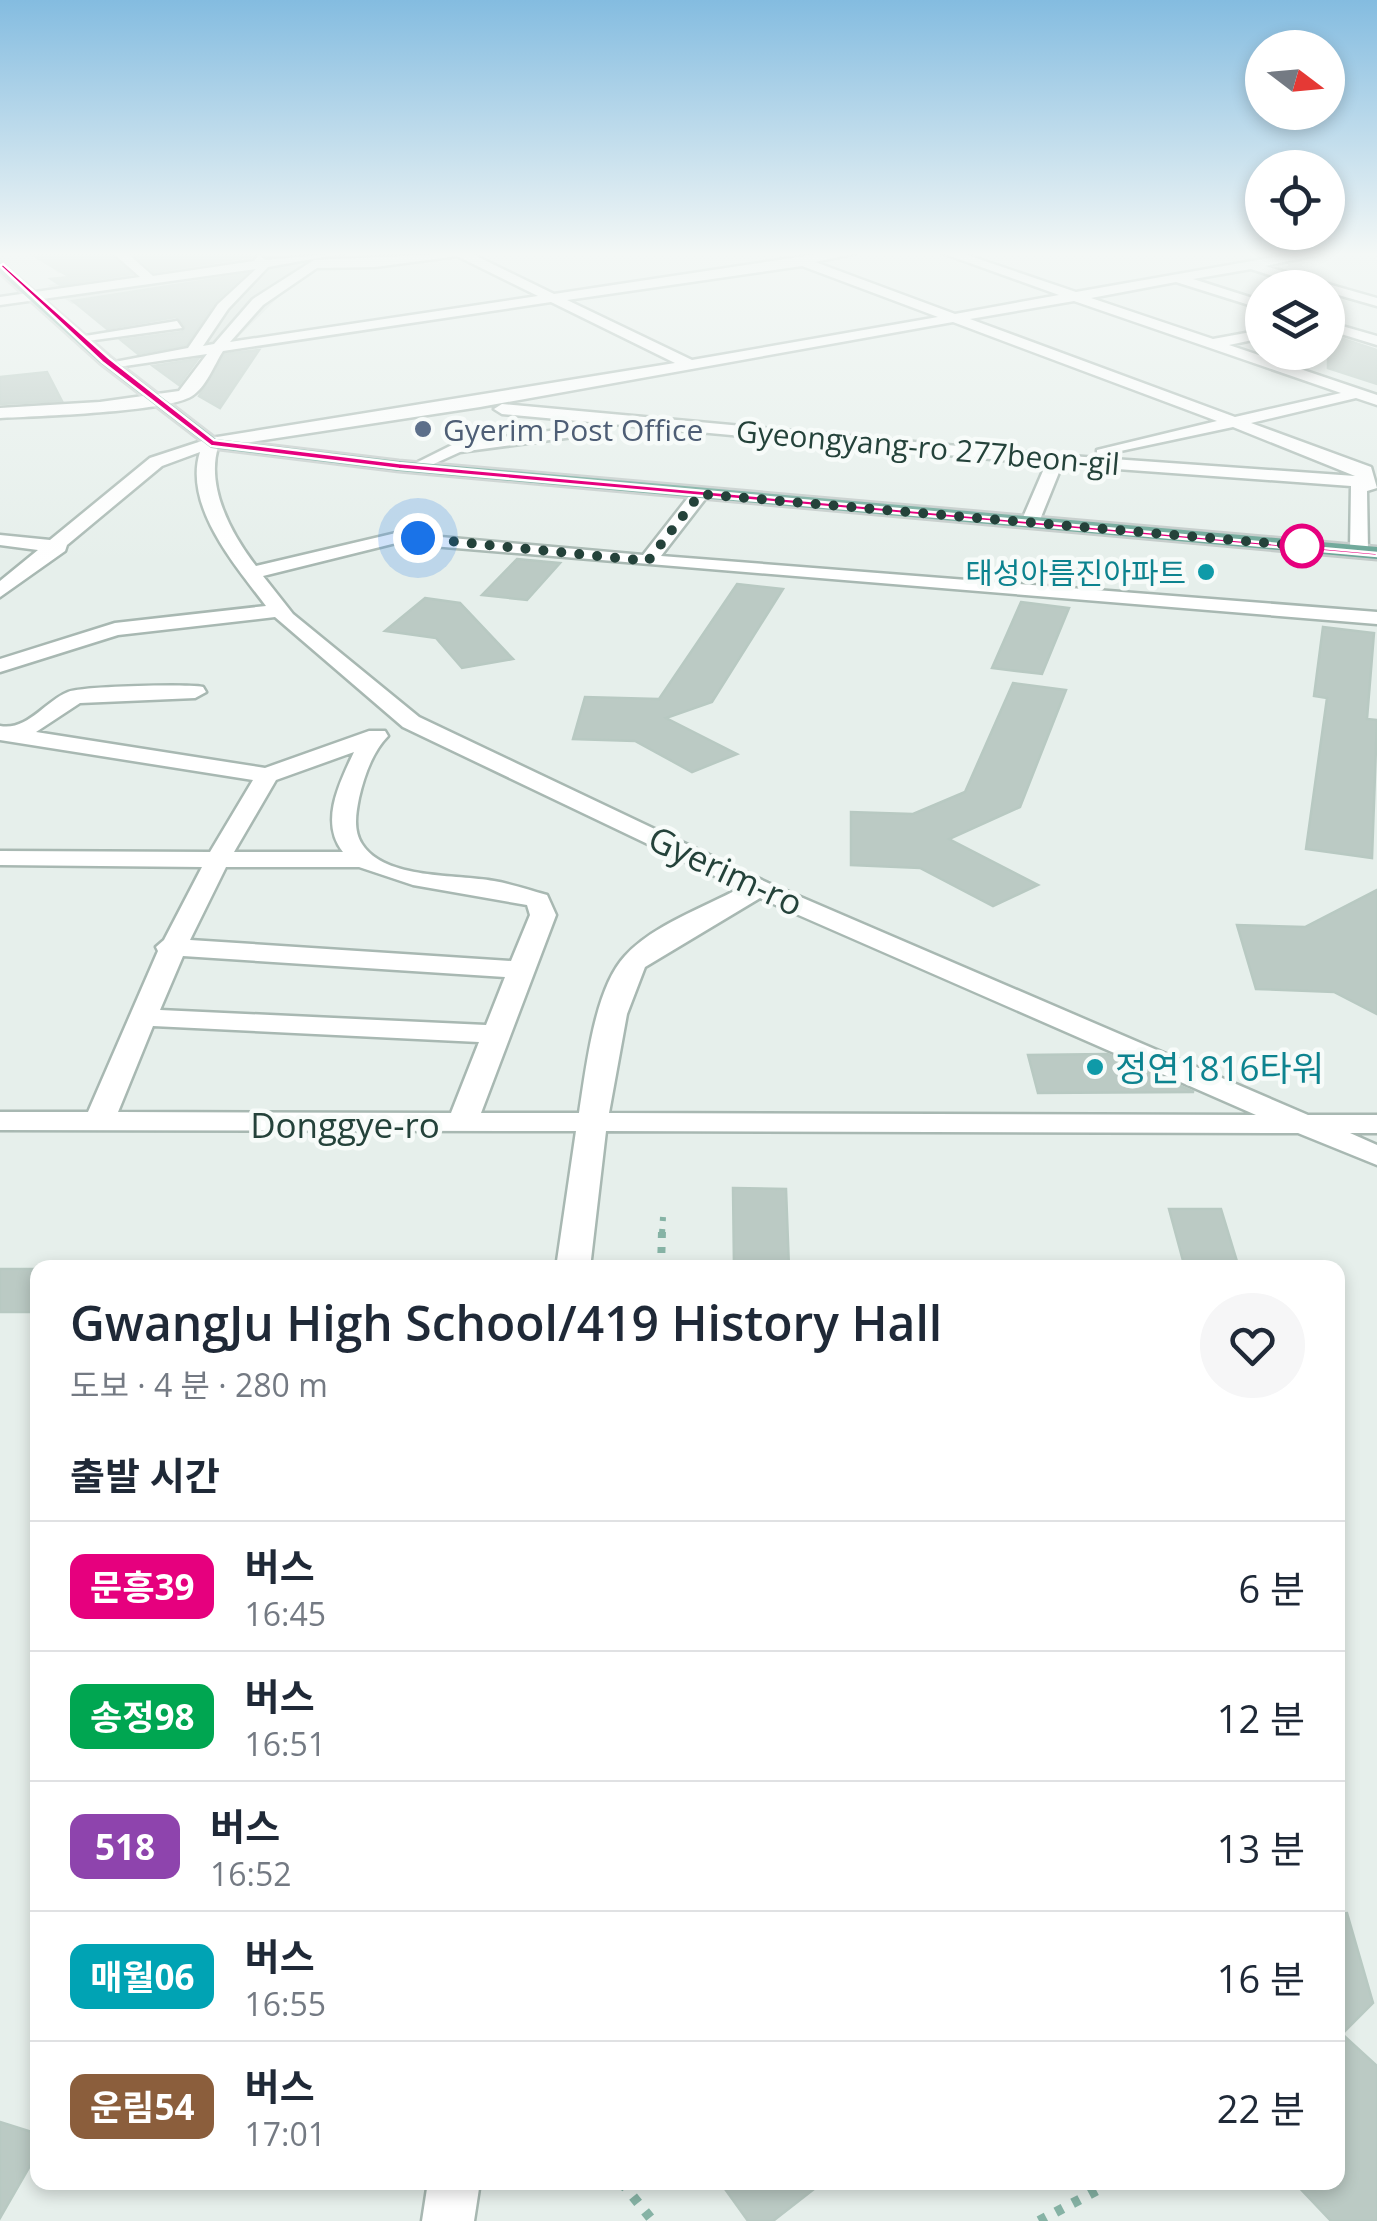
<!DOCTYPE html>
<html lang="ko">
<meta charset="utf-8">
<style>
body{margin:0;font-family:"Open Sans","Noto Sans KR",sans-serif;background:#f6f6f7;color:#1f2937;height:100vh;display:flex;flex-direction:column;font-size:38px;white-space:nowrap}
*{box-sizing:border-box;margin:0}
p{font-size:32px;color:#747a83}
.icon{flex:none;width:55px;height:55px;fill:none;stroke:currentColor;stroke-width:2;stroke-linecap:round;stroke-linejoin:round}
.map{position:relative;flex:1;overflow:hidden}
.panel{position:absolute;left:30px;top:1260px;width:1315px;height:930px;display:flex;flex-direction:column;background:#fff;border-radius:20px;box-shadow:0 5px 15px #0003}
.panel>*{flex:none}
.badge{padding:0 20px;border-radius:15px;font-size:35px;line-height:65px}
.needle{width:65px;rotate:106deg}
.controls{position:absolute;left:1245px;top:30px;display:grid;gap:20px}
.controls a{display:grid;place-items:center;width:100px;height:100px;border-radius:50%;background:#fff;box-shadow:0 5px 15px #0003;font-size:50px}
.you{position:absolute;width:50px;height:50px;margin:-25px;border:8px solid #fff;border-radius:50%;background:#1a73e8;box-shadow:0 0 0 15px #1a73e833}
.map>.badge{position:absolute;translate:-50% -50%;box-shadow:0 0 0 5px #fff}
h2{padding:0 40px;font-size:38px;line-height:90px}
.round{display:grid;place-items:center;flex:none;width:105px;height:105px;border-radius:52px;background:#f6f6f7}
.summary{display:flex;align-items:center;justify-content:space-between;height:170px;padding:0 40px}
h1{font-size:48px;font-weight:600;line-height:75px}
ul{padding:0;list-style:none}
li{display:flex;align-items:center;gap:30px;height:130px;padding:0 40px;border-top:2px solid #e0e1e3}
li div{flex:1}
li b{display:block;font-size:38px}
li em{font-style:normal}
li .badge{min-width:110px;font-weight:700;text-align:center}
.map>svg:first-child{display:block}
.built{fill:#d4dfda}
.building{fill:#bbcac4;stroke:#b8c9c2;stroke-width:2.5}
.lines{fill:none;stroke-linecap:round;stroke-linejoin:round}
.minor-casing{stroke:#a8b8b2;stroke-width:5}
.major-casing{stroke:#c2cac8;stroke-width:5}
.path-far2{stroke:#86b3a5;stroke-width:6;stroke-dasharray:5 8;stroke-linecap:butt}
.path-far1{stroke:#86b3a5;stroke-width:8;stroke-dasharray:6 9;stroke-linecap:butt}
.path{stroke:#86b3a5;stroke-width:10;stroke-dasharray:8 11;stroke-linecap:butt}
.minor{fill:#fff;fill-rule:evenodd}
.major{fill:#6aa596;fill-rule:evenodd}
.line{fill:#e6007e;stroke:#fff;stroke-width:2.5}
.walk{stroke:#24423a;stroke-width:10;stroke-dasharray:0 18}
.service-dot{fill:#5c6f8a;stroke:#f7fbf9;stroke-width:4}
.stop-dot{fill:#fff;stroke:#e6007e;stroke-width:5}
.culture-dot{fill:#0f9aa8;stroke:#f7fbf9;stroke-width:4}
.labels{text-anchor:middle;dominant-baseline:central;stroke-width:9;stroke-linejoin:round;paint-order:stroke}
.far-service-label{font-size:30px;fill:#4e5e75;stroke:#f7fbf9;text-anchor:start}
.far-street-label{font-size:30px;fill:#24423a;stroke:#f7fbf9}
.far-culture-label{font-size:30px;fill:#0d838f;stroke:#f7fbf9;text-anchor:end}
.street-label{font-size:35px;fill:#24423a;stroke:#f7fbf9}
.culture-label{font-size:35px;fill:#0d838f;stroke:#f7fbf9;text-anchor:start}
</style>
<div class="map">
<svg width="1377" height="2221" viewBox="0 0 1377 2221">
<rect width="100%" height="100%" fill="#e6efeb"/>
<path class="built" d="M 74,253 L 412,253 L 325,264 L 302,274 L 233,342 L 192,349 L 227,293 L 243,279 L 72,304 L 48,285 L 99,278 L 88,270 L 58,273 L 50,266 L 83,262 Z"/>
<path class="building" d="M 29,253 L 109,253 L 131,274 L 60,285 L 51,279 L 70,277 Z
M 133,253 L 250,253 L 254,256 L 154,272 Z
M 245,274 L 215,302 L 186,345 L 138,354 L 121,340 L 182,332 L 185,326 L 176,317 L 107,329 L 73,301 Z
M 1328,334 L 1377,350 L 1377,384 L 1328,368 Z
M 259,350 L 220,408 L 199,396 L 225,354 Z
M 198,359 L 179,385 L 153,366 Z
M 47,372 L 62,401 L 0,404 L 0,377 Z
M 517,559 L 560,563 L 527,600 L 482,595 Z
M 737,584 L 783,589 L 712,702 L 666,718 L 737,754 L 692,772 L 635,741 L 573,739 L 585,697 L 659,699 Z
M 425,598 L 460,603 L 513,659 L 462,668 L 436,638 L 385,631 Z
M 1021,602 L 1069,608 L 1042,674 L 992,668 Z
M 1323,627 L 1374,633 L 1367,719 L 1377,720 L 1372,858 L 1306,849 L 1327,698 L 1314,696 Z
M 1013,683 L 1066,690 L 1020,807 L 949,839 L 1038,885 L 993,906 L 920,868 L 851,865 L 851,812 L 913,814 L 965,792 Z
M 1377,890 L 1377,1014 L 1334,992 L 1256,989 L 1237,925 L 1305,927 Z
M 1107,1054 L 1194,1092 L 1038,1093 L 1028,1055 Z
M 733,1188 L 786,1189 L 789,1268 L 734,1268 Z
M 1169,1209 L 1221,1209 L 1239,1268 L 1185,1268 Z
M 0,1269 L 38,1269 L 38,1312 L 0,1312 Z
M 1347,1913 L 1373,2003 L 1342,2034 L 1377,2066 L 1377,2221 L 1331,2221 L 1294,2182 L 1338,2182 L 1338,1914 Z
M 0,2122 L 38,2134 L 38,2152 L 0,2218 Z
M 720,2182 L 823,2182 L 773,2221 L 748,2221 Z"/>
<g class="lines">
<g class="minor-casing">
<path id="minor" d="M 113,253 L 127,253 L 153,276 L 254,261 L 259,255 L 265,260 L 345,253 L 268,267 L 228,309 L 203,346 L 214,344 L 253,299 L 314,260 L 470,253 L 554,294 L 825,253 L 857,253 L 815,262 L 955,314 L 1059,295 L 942,253 L 961,253 L 1076,292 L 1298,253 L 1326,253 L 1265,266 L 1377,298 L 1377,306 L 1328,292 L 1328,288 L 1310,288 L 1251,269 L 1193,279 L 1262,301 L 1262,309 L 1176,282 L 1091,298 L 1213,339 L 1262,330 L 1262,338 L 1229,345 L 1377,395 L 1377,405 L 1356,398 L 1251,423 L 1371,467 L 1377,488 L 1367,491 L 1368,551 L 1359,557 L 1350,551 L 1351,486 L 1062,465 L 1039,522 L 1030,527 L 1021,522 L 1046,464 L 502,414 L 494,409 L 502,404 L 1056,455 L 1355,476 L 1233,427 L 1097,456 L 1097,450 L 1217,421 L 953,322 L 480,407 L 218,447 C 206,487 231,534 256,566 L 396,533 L 643,555 L 694,490 L 700,489 L 709,494 L 661,556 L 1377,612 L 1377,624 L 396,543 L 263,576 L 293,614 L 419,717 L 768,883 L 1308,1115 L 1377,1115 L 1377,1133 L 1350,1133 L 1377,1145 L 1377,1165 L 1298,1133 L 606,1131 L 590,1268 L 556,1268 L 576,1131 L 0,1130 L 0,1112 L 88,1112 L 158,951 L 156,947 L 164,940 L 202,867 L 0,865 L 0,851 L 210,852 L 253,780 L 0,740 L 0,726 C 28,731 45,701 68,692 C 83,686 187,684 203,687 L 206,692 L 195,698 L 80,703 L 36,732 L 265,768 L 369,731 L 385,731 L 388,736 C 373,751 364,776 359,798 C 356,813 353,830 362,844 C 385,880 457,874 494,881 C 512,884 529,890 547,895 L 556,915 L 481,1113 L 579,1113 C 586,1070 594,989 625,956 C 653,925 703,908 740,888 L 403,727 L 275,617 L 118,635 L 0,672 L 0,659 L 115,623 L 266,606 C 236,566 183,506 200,452 L 162,466 L 67,545 L 65,551 L 0,597 L 0,581 L 38,550 L 0,545 L 0,535 L 50,540 L 150,458 L 211,438 L 675,363 L 551,302 L 223,351 C 214,365 206,387 192,396 C 168,412 36,416 0,418 L 0,408 L 100,402 L 179,391 L 207,354 L 111,368 L 104,364 L 188,348 L 218,304 L 256,269 L 0,305 L 0,297 L 140,277 ZM 457,256 L 538,296 L 230,342 L 263,305 L 317,268 L 375,267 ZM 802,266 L 938,317 L 692,360 L 567,300 ZM 1074,301 L 1341,393 L 1235,417 L 970,319 ZM 354,752 C 340,782 319,822 343,852 L 234,852 L 276,780 ZM 226,867 L 359,867 L 413,885 L 527,905 L 530,915 L 511,961 L 190,940 ZM 760,898 L 1256,1115 L 609,1113 L 627,1014 L 645,967 ZM 183,956 L 505,977 L 486,1025 L 160,1010 ZM 153,1026 L 479,1042 L 451,1113 L 118,1112 Z
M 177,321 L 182,328 L 80,342 L 73,338 Z
M 1328,322 L 1377,336 L 1377,345 L 1328,330 Z
M 597,425 L 605,430 L 603,433 L 460,452 L 416,472 L 408,467 L 456,443 Z
M 428,2182 L 480,2182 L 474,2221 L 422,2221 Z"/>
</g>
<g class="major-casing">
<path id="major" d="M 0,262 L 110,357 L 216,439 L 399,461 L 1377,547 L 1377,559 L 399,471 L 211,448 L 100,363 L 0,273 Z"/>
</g>
<path class="path-far2" d="M 662,1234 L 663,1217"/>
<path class="path-far1" d="M 661,1268 L 662,1231"/>
<path class="path" d="M 621,2182 L 653,2221
M 1039,2221 L 1113,2182"/>
<use href="#minor" class="minor"/>
<use href="#major" class="major"/>
</g>
<linearGradient id="sky" x2="0" y2="1"><stop stop-color="#84bce0"/><stop offset="0.45" stop-color="#f4f8f6"/><stop offset="1" stop-color="#f4f8f6" stop-opacity="0"/></linearGradient>
<rect width="1377" height="564" fill="url(#sky)"/>
<path class="line" d="M 3,264 L 109,358 L 214,440 L 399,463 L 1377,553 L 1377,556 L 399,469 L 211,446 L 102,362 L 0,266 Z"/>
<g class="lines">
<path class="walk" d="M 418,538 L 648,561 L 700,494 L 1302,546"/>
</g>
<circle class="service-dot" cx="423" cy="429" r="10"/>
<circle class="stop-dot" cx="1302" cy="546" r="20"/>
<g class="culture-dot">
<circle cx="1206" cy="572" r="10"/>
<circle cx="1095" cy="1067" r="10"/>
</g>
<g class="labels">
<g class="far-service-label">
<text x="443" y="429">Gyerim Post Office</text>
</g>
<g class="far-street-label">
<text transform="translate(928 447) rotate(5)">Gyeongyang-ro 277beon-gil</text>
</g>
<g class="far-culture-label">
<text x="1186" y="572">태성아름진아파트</text>
</g>
<g class="street-label">
<text transform="translate(726 870) rotate(25)">Gyerim-ro</text>
<text x="345" y="1124">Donggye-ro</text>
</g>
<g class="culture-label">
<text x="1115" y="1067">정연1816타워</text>
</g>
</g>
</svg>
<div class="controls">
<a><svg class="needle" viewBox="-14 -14 28 28"><path d="M0-13l5 13h-10z" fill="#e53935"/><path d="M0 13l5-13h-10z" fill="#747a83"/></svg></a>
<a><svg class="icon" aria-label="locate" viewBox="0 0 24 24"><circle cx="12" cy="12" r="6"/><path d="M12 2v4M12 18v4M2 12h4M18 12h4"/></svg></a>
<a><svg class="icon" aria-label="layers" viewBox="0 0 24 24"><path d="M12 4l9 5-9 5-9-5zM3 14l9 5 9-5"/></svg></a>
</div>
<div class="you" style="left:418px;top:538px"></div>
<section class="panel">
<div class="summary"><div><h1>GwangJu High School/419 History Hall</h1><p>도보 · 4 분 · 280 m</p></div><a class="round"><svg class="icon" aria-label="heart" viewBox="0 0 24 24"><path d="M12 20l-8-8c-3-5 5-10 8-4 3-6 11-1 8 4z"/></svg></a></div>
<h2>출발 시간</h2>
<ul>
<li><span class="badge" style="background:#e6007e;color:#fff">문흥39</span><div><b>버스</b><p>16:45</p></div><em>6 분</em></li>
<li><span class="badge" style="background:#00a651;color:#fff">송정98</span><div><b>버스</b><p>16:51</p></div><em>12 분</em></li>
<li><span class="badge" style="background:#8e44ad;color:#fff">518</span><div><b>버스</b><p>16:52</p></div><em>13 분</em></li>
<li><span class="badge" style="background:#00a3b4;color:#fff">매월06</span><div><b>버스</b><p>16:55</p></div><em>16 분</em></li>
<li><span class="badge" style="background:#8b5e3c;color:#fff">운림54</span><div><b>버스</b><p>17:01</p></div><em>22 분</em></li>
</ul>
</section>
</div>
